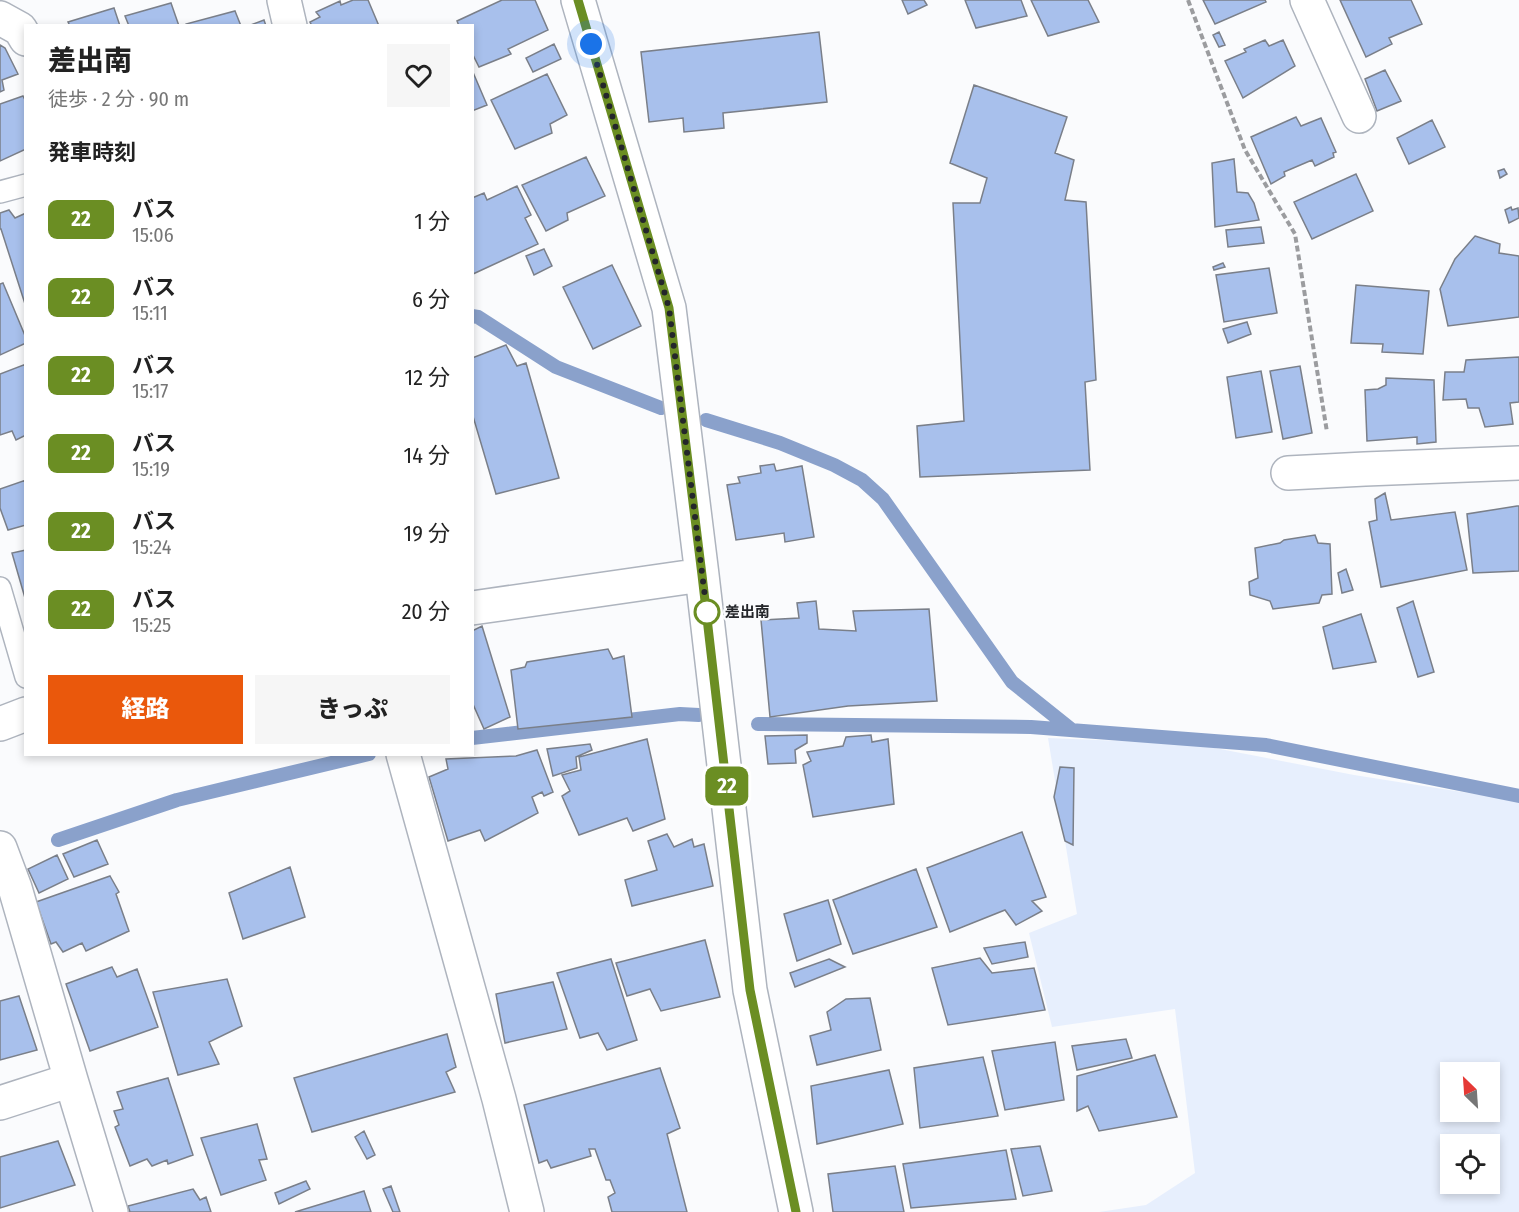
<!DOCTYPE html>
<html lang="ja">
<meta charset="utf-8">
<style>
body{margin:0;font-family:"Fira Sans Condensed","Noto Sans JP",sans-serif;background:#f6f6f6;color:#222;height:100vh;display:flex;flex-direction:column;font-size:22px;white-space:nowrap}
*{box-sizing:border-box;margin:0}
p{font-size:20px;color:#767676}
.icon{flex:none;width:33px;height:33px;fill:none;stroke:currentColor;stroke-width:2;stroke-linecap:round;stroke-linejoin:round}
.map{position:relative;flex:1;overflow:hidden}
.panel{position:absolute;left:24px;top:24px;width:450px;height:732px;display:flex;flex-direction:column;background:#fff;border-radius:0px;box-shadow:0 3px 9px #0003}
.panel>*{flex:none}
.badge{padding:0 12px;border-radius:9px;font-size:21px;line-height:39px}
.needle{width:39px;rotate:335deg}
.tools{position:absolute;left:1440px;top:1062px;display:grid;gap:12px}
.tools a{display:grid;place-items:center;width:60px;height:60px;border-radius:0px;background:#fff;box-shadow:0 3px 9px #0003;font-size:30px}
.you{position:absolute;width:30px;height:30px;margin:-15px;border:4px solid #fff;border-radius:50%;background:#1a73e8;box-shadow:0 0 0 9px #1a73e833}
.map>.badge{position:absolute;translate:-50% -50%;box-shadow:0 0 0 3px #fff}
h2{padding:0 24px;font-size:22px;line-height:54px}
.round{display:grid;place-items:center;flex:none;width:63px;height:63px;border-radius:0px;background:#f6f6f6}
.headline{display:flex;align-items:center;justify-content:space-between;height:102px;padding:0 24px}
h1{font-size:28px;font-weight:800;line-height:45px}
.button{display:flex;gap:12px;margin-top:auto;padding:12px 24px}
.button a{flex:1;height:69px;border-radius:0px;background:#ea580c;color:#fff;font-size:24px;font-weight:800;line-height:69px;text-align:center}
.button a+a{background:#f6f6f6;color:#222}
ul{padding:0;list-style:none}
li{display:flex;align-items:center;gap:18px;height:78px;padding:0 24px}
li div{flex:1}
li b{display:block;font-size:22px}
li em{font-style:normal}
li .badge{min-width:66px;font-weight:700;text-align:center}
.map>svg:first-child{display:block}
.built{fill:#e7effd;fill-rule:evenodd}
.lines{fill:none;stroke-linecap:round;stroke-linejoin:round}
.stream{stroke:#8aa1cb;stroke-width:14}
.building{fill:#a8c0ec;stroke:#7a7f89;stroke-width:1.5}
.service-casing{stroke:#aeb4be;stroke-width:24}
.minor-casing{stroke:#aeb4be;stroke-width:36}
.path{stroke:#9b9c9f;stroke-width:4;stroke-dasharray:6 3;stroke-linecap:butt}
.service{stroke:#fff;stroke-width:21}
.minor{stroke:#fff;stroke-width:33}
.line-casing{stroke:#fff;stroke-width:14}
.line{stroke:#6b8e23;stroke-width:9}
.walk{stroke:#24262a;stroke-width:6;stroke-dasharray:0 10.8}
.stop-dot{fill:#fff;stroke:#6b8e23;stroke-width:3}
.labels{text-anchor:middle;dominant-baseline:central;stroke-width:5;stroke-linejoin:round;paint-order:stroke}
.stop-label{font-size:15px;font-weight:bold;fill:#24262a;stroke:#fafbfd;text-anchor:start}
</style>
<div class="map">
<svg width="1519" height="1212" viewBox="0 0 1519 1212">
<rect width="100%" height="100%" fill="#fafbfd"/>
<path class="built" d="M 1048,738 L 1194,744 L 1354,775 L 1519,801 L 1519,1212 L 1099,1212 L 1146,1205 L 1195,1173 L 1175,1009 L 1052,1027 L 1029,933 L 1077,914 ZM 1450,1072 L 1490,1072 L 1490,1112 L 1450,1112 ZM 1450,1144 L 1490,1144 L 1490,1184 L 1450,1184 Z"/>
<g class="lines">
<path class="stream" d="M 472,316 L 478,317 L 556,367 L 661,408
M 706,420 L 780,443 L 834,465 L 862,480 L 883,499 L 1012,682 L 1072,730
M 758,724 L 1031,727 L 1266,745 L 1519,796
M 472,738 L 680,714 L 699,715
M 58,840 L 177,800 L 369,754"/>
</g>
<path class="building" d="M 353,0 L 368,0 L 379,26 L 312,26 L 310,22 L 320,17 L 316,12 L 340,1 L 341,5 Z
M 502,0 L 535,0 L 548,30 L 508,49 L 511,54 L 479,67 L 472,53 L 472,26 L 459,26 L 457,21 Z
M 902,0 L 924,0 L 927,5 L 908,14 Z
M 965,0 L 1021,0 L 1027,16 L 976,28 Z
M 1031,0 L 1088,0 L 1099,22 L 1048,36 Z
M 1203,0 L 1265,0 L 1266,2 L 1215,24 Z
M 1340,0 L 1411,0 L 1422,24 L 1389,38 L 1392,44 L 1366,57 Z
M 171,3 L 179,26 L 129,26 L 125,16 Z
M 114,8 L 120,26 L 70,26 L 68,22 Z
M 235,11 L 241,26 L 186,26 L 186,24 Z
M 264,20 L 266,26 L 248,26 Z
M 819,32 L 827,102 L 723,113 L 724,128 L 684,132 L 683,118 L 649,122 L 641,52 Z
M 1219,32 L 1225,45 L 1219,47 L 1213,35 Z
M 1265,40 L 1269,46 L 1283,40 L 1295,66 L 1243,98 L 1225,61 L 1246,52 L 1244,49 Z
M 554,44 L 561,59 L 533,72 L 526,58 Z
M 0,45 L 5,48 L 18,74 L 2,80 L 4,90 L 0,92 Z
M 472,70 L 487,105 L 472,111 Z
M 1385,70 L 1401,101 L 1377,111 L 1365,79 Z
M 547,74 L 567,115 L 550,124 L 552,133 L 515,149 L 491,100 Z
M 974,85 L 1067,117 L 1055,153 L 1074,160 L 1065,200 L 1086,202 L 1096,380 L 1085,382 L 1090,470 L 920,477 L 917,426 L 964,421 L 953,203 L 980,203 L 987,178 L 950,163 Z
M 23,96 L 26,102 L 26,149 L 0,161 L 0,104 Z
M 1296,117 L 1301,126 L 1321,118 L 1336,152 L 1333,153 L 1334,157 L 1315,166 L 1312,160 L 1284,172 L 1285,176 L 1271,184 L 1251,137 Z
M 1432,120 L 1445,147 L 1409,164 L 1397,138 Z
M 586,157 L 605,196 L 567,213 L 568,220 L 546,231 L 522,185 Z
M 1234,159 L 1237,192 L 1248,193 L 1254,203 L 1259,220 L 1215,227 L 1212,163 Z
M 1504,169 L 1507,174 L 1500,178 L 1498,171 Z
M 1356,174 L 1373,211 L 1312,239 L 1294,202 Z
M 517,186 L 531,215 L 525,218 L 538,244 L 473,274 L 472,198 L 484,193 L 487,200 Z
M 1511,207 L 1512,210 L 1518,208 L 1519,218 L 1509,223 L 1505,210 Z
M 9,210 L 15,218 L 26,213 L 26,307 L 1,229 L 0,229 L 0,213 Z
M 1261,227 L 1264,243 L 1228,247 L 1226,230 Z
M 1475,236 L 1500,244 L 1499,253 L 1519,256 L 1519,317 L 1448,326 L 1440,289 L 1455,259 Z
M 544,249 L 552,266 L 534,275 L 526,256 Z
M 1223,263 L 1225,267 L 1214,270 L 1213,267 Z
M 612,265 L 641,326 L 593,349 L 563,287 Z
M 1269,268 L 1277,313 L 1224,322 L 1216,275 Z
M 3,283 L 26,338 L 26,343 L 0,355 L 0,284 Z
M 1356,285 L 1429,291 L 1423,354 L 1382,352 L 1383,344 L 1351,343 Z
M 1247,322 L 1251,334 L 1228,343 L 1223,329 Z
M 506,345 L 517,366 L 526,363 L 559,478 L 496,494 L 472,413 L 472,358 Z
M 1519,357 L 1519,402 L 1510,403 L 1513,424 L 1485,427 L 1479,408 L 1468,408 L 1466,399 L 1443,400 L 1445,372 L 1464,372 L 1466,360 Z
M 26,364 L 26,435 L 16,440 L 12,431 L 0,435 L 0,374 Z
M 1300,366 L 1312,433 L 1283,439 L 1270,371 Z
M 1261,371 L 1272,432 L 1236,438 L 1227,377 Z
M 1386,378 L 1434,380 L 1436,442 L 1417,444 L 1417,437 L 1367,441 L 1365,390 L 1378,389 L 1386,385 Z
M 774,464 L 776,471 L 802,466 L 814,537 L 785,542 L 784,533 L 736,540 L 727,485 L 740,483 L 738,477 L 761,473 L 760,466 Z
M 26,480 L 26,525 L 8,530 L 0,508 L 0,489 Z
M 1385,493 L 1391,520 L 1455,512 L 1467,570 L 1381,587 L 1369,522 L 1377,520 L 1375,499 Z
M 1517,506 L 1519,506 L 1519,571 L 1473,573 L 1467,514 Z
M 1315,535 L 1318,543 L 1330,544 L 1332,594 L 1322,595 L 1319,603 L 1273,609 L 1270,601 L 1250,595 L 1249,582 L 1258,578 L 1255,548 L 1280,543 L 1284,540 Z
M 26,550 L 26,598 L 25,598 L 12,553 Z
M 1346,569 L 1353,590 L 1342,593 L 1338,573 Z
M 816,601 L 819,629 L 856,631 L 853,611 L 929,609 L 937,701 L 848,706 L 770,717 L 761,620 L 799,618 L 797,603 Z
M 1413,601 L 1434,672 L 1418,677 L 1397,608 Z
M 1361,614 L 1376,662 L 1333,669 L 1323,627 Z
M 482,626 L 510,717 L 484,729 L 472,702 L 472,631 Z
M 608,649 L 613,659 L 624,656 L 632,717 L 518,729 L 511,670 L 525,667 L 527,662 Z
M 807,735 L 807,743 L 795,750 L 796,763 L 768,764 L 765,736 Z
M 871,735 L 872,742 L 888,739 L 894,804 L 813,817 L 803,765 L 811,761 L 807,752 L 843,746 L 846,737 Z
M 647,739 L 665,819 L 633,831 L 627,818 L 579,835 L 562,796 L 570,791 L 562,775 L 581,770 L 579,757 Z
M 590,744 L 592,750 L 576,757 L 577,768 L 553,776 L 547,749 Z
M 537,750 L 553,792 L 544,796 L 542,792 L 532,797 L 538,813 L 485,841 L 480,830 L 448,841 L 429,777 L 448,769 L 446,759 L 516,756 Z
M 1060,767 L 1074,768 L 1073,845 L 1065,841 L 1054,797 Z
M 1022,832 L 1046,897 L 1032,901 L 1042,911 L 1016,925 L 1005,910 L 950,932 L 927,868 Z
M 667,834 L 674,847 L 692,839 L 694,847 L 704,844 L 713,886 L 632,906 L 625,880 L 657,870 L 648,841 Z
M 97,840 L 108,864 L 74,877 L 63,854 Z
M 57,855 L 68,879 L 39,893 L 28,869 Z
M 290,867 L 305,917 L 243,939 L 229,893 Z
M 916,869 L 937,927 L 853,954 L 833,900 Z
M 110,876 L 119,892 L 116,894 L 129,931 L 86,951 L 82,943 L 63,952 L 56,942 L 51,944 L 36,902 Z
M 828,900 L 841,944 L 797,961 L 784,914 Z
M 705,940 L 720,997 L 661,1011 L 650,989 L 627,996 L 616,963 Z
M 1025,942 L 1028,957 L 992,964 L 984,948 Z
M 980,958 L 992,973 L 1034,968 L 1045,1010 L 948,1025 L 932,968 Z
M 611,959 L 637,1040 L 607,1050 L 598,1033 L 580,1038 L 557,973 Z
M 829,959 L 845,967 L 795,987 L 790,973 Z
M 112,967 L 117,977 L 137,969 L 158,1027 L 90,1051 L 66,984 Z
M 227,979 L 242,1026 L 209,1042 L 219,1064 L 178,1075 L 153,992 Z
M 553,982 L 567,1029 L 505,1043 L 496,994 Z
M 19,996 L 37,1050 L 0,1060 L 0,1001 Z
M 870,998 L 881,1050 L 817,1065 L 810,1036 L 831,1030 L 827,1012 L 846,999 Z
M 447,1034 L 456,1067 L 446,1072 L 455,1092 L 312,1132 L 294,1078 Z
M 1126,1039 L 1132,1058 L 1077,1070 L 1072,1046 Z
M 1055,1042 L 1064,1100 L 1005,1110 L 992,1051 Z
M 1155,1055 L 1177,1117 L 1099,1131 L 1088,1106 L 1077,1111 L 1077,1076 Z
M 983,1057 L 998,1116 L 920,1128 L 914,1068 Z
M 660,1068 L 680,1128 L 667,1134 L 687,1212 L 612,1212 L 608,1197 L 615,1193 L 610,1180 L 606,1180 L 595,1149 L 589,1149 L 591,1156 L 551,1168 L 547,1160 L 539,1163 L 524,1105 Z
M 889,1070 L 903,1124 L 817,1144 L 811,1086 Z
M 168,1078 L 193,1155 L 168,1164 L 167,1160 L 152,1166 L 147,1159 L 130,1166 L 115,1127 L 119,1125 L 114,1111 L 123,1109 L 117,1092 Z
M 257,1124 L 267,1159 L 259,1160 L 266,1180 L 221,1195 L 201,1138 Z
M 364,1131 L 375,1155 L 367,1159 L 355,1137 Z
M 58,1141 L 75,1185 L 0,1208 L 0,1157 Z
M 1040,1146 L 1052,1191 L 1023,1196 L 1011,1149 Z
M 1006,1150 L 1016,1199 L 911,1208 L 903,1164 Z
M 895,1166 L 904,1212 L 833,1212 L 828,1174 Z
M 306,1181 L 310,1189 L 279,1204 L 275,1193 Z
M 391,1186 L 400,1212 L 393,1212 L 383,1189 Z
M 193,1189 L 200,1200 L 206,1197 L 211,1212 L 130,1212 L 128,1206 Z
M 364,1191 L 371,1212 L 295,1212 Z"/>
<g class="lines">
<g class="service-casing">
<path id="service" d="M 0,192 L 26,185
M 0,588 L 26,677"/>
</g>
<g class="minor-casing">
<path id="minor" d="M 284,0 L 290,26
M 578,0 L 669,308 L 702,575 L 750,990 L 796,1212
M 1307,0 L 1359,116
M 0,18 L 20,29 L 26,39
M 1288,473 L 1365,469 L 1519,463
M 472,608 L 702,575
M 0,724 L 26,714
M 403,754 L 499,1099 L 527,1212
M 0,848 L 15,888 L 71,1080 L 111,1212
M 0,1103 L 71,1080"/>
</g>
<path class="path" d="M 1188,0 L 1245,150 L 1295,234 L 1327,432"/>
<use href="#service" class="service"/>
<use href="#minor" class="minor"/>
</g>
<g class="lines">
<g class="line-casing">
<path id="line" d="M 578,0 L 669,308 L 702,575 L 750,990 L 796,1212"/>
</g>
<use href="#line" class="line"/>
<path class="walk" d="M 591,44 L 669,308 L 708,621 L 707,612"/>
</g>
<circle class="stop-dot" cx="707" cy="612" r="12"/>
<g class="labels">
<g class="stop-label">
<text x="725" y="612">差出南</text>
</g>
</g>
</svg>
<div class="tools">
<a><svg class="needle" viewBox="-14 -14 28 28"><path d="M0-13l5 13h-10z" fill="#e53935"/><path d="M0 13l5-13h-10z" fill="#767676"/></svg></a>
<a><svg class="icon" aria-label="locate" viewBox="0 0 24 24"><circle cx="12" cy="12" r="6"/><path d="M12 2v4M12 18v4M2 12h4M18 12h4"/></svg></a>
</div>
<div class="you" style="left:591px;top:44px"></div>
<b class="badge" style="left:727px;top:786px;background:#6b8e23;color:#fff">22</b>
<section class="panel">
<div class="headline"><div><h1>差出南</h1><p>徒歩 · 2 分 · 90 m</p></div><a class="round"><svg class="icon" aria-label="heart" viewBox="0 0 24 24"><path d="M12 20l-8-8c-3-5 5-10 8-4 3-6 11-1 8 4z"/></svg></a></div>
<h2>発車時刻</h2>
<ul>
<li><span class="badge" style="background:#6b8e23;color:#fff">22</span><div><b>バス</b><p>15:06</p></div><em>1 分</em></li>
<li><span class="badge" style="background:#6b8e23;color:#fff">22</span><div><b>バス</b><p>15:11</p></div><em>6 分</em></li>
<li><span class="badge" style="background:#6b8e23;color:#fff">22</span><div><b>バス</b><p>15:17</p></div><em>12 分</em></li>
<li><span class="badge" style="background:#6b8e23;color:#fff">22</span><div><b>バス</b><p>15:19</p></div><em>14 分</em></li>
<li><span class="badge" style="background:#6b8e23;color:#fff">22</span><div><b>バス</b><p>15:24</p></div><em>19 分</em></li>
<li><span class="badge" style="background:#6b8e23;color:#fff">22</span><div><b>バス</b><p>15:25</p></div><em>20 分</em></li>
</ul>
<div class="button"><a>経路</a><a>きっぷ</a></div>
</section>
</div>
